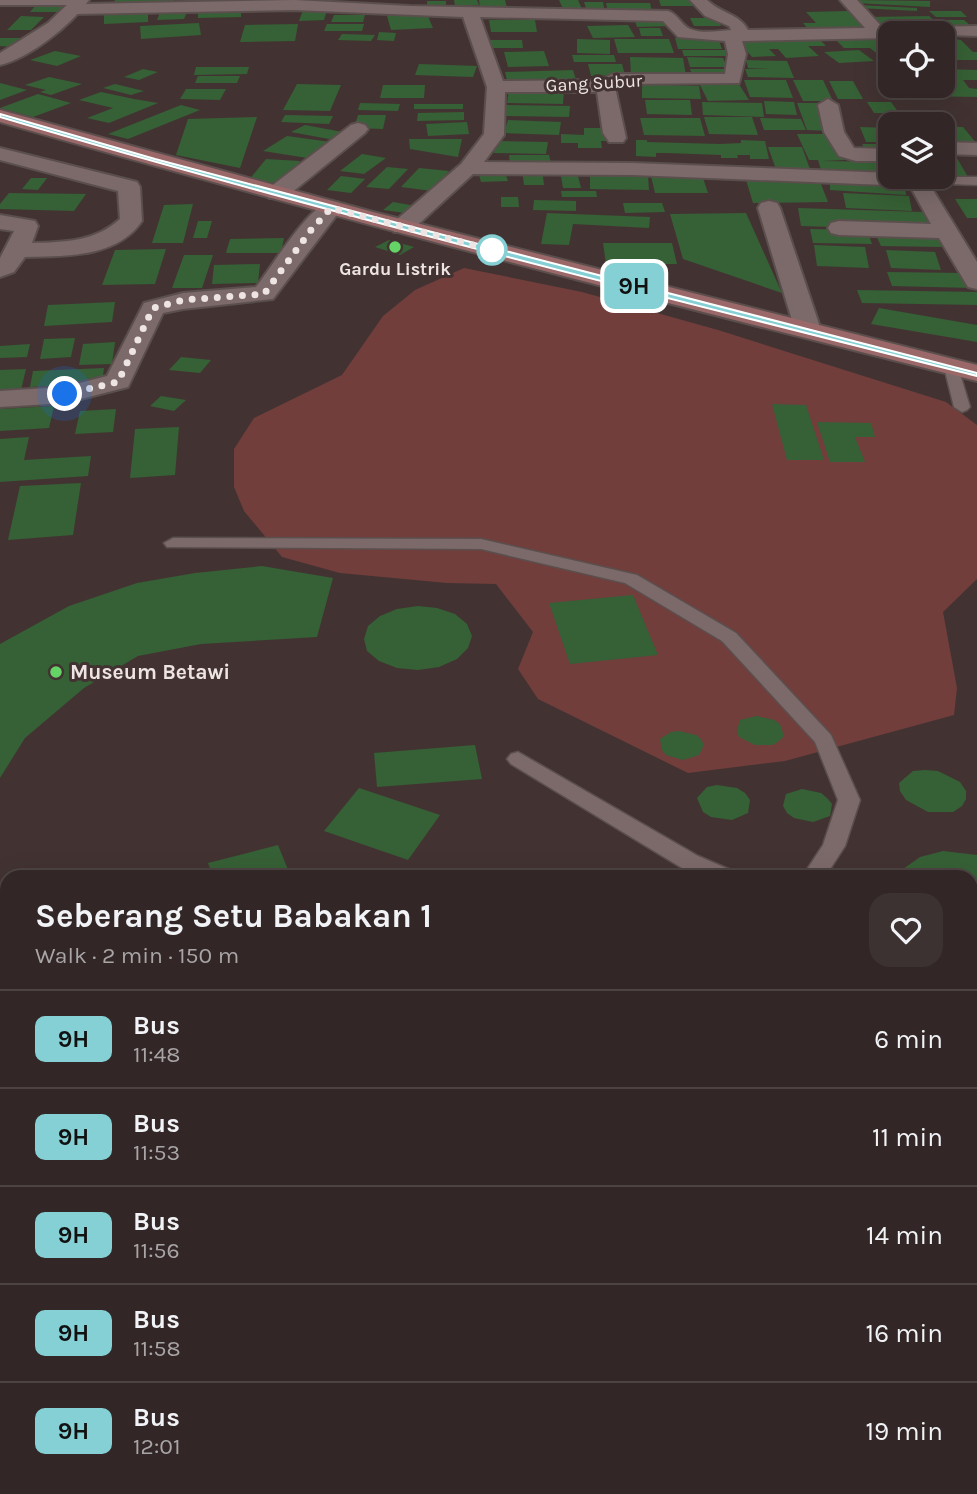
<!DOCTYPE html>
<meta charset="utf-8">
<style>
body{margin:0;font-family:Karla,sans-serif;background:#3d3232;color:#f1f3f6;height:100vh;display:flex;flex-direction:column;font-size:26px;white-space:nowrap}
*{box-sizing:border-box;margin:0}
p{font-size:23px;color:#a8a5a7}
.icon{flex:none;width:38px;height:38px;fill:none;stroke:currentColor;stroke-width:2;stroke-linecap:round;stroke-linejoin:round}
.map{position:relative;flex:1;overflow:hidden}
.details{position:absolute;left:0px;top:870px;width:978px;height:625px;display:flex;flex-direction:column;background:#322626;border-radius:21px 21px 0 0;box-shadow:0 7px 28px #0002,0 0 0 2px #4d4343}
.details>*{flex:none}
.badge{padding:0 14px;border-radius:10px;font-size:24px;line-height:46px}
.controls{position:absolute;left:878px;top:21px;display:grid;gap:14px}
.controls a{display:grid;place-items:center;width:77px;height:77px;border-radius:14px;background:#322626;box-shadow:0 7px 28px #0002,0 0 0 2px #4d4343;font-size:35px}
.you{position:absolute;width:35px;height:35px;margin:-18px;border:5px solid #fff;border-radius:50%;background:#1a73e8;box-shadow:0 0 0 10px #1a73e833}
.map>.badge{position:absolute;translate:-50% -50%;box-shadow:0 0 0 4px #fff}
.round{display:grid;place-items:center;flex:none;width:74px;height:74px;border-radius:21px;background:#3d3232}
.headline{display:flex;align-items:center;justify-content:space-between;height:119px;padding:0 35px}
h1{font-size:33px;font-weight:700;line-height:52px}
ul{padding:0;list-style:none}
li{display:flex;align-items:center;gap:21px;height:98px;padding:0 35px;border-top:2px solid #4d4343}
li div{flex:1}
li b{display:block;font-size:26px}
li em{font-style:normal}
li .badge{min-width:77px;font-weight:700;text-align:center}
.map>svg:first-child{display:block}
.green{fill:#713e3c}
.forest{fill:#925453}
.building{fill:#366035}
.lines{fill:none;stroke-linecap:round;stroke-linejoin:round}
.service-casing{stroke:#5b4f4e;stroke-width:3}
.minor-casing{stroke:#5b4f4e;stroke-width:4}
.tertiary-casing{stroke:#5b4f4e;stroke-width:4}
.secondary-casing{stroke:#5b4f4e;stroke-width:4}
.service{fill:#7b6a69;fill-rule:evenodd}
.minor{fill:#7b6a69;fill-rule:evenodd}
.tertiary{fill:#7b6a69;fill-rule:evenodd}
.secondary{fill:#9a6868;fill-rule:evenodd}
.line{fill:#85d0d5;stroke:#fff;stroke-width:2}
.walk{stroke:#ede4e3;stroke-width:7;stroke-dasharray:0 12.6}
.poi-dot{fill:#65d467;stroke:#423332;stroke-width:2.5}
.stop-dot{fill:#fff;stroke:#85d0d5;stroke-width:3.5}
.labels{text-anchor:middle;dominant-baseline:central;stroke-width:6;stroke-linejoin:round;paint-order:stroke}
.far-street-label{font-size:18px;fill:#ede4e3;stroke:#423332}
.far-poi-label{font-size:18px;font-weight:bold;fill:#ede4e3;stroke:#423332}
.poi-label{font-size:21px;font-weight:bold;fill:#ede4e3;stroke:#423332;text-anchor:start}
</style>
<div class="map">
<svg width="977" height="1494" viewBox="0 0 977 1494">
<rect width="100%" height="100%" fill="#423332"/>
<path class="green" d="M 464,268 L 582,292 L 718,330 L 946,402 L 977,425 L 977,579 L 943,612 L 957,688 L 954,715 L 785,761 L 688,773 L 538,699 L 518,669 L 533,632 L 496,584 L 447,583 L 340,573 L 282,557 L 244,511 L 234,487 L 234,449 L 254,418 L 342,375 L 383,316 L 415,290 Z"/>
<path class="forest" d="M 977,1315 L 977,1494 L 792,1494 L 798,1488 L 971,1488 L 971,1320 Z"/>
<path class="building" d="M 115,0 L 174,0 L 172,5 L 112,5 Z
M 454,0 L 477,0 L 479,5 L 455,6 Z
M 479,0 L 505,0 L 507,8 L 480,8 Z
M 559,0 L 578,0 L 582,9 L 563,9 Z
M 659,0 L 692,0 L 694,6 L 661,6 Z
M 856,0 L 930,1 L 930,7 L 856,3 Z
M 427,1 L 446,1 L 446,9 L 427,9 Z
M 584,2 L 603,2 L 604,8 L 586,8 Z
M 606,3 L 650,3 L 652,12 L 608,12 Z
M 858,5 L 917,8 L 917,11 L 858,8 Z
M 35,6 L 64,6 L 60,12 L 30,12 Z
M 161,10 L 188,10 L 184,19 L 157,20 Z
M 303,10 L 327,10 L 324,20 L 299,21 Z
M 148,11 L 148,22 L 104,24 L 104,14 Z
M 241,11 L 241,17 L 198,18 L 198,12 Z
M 848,11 L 866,28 L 810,31 L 803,23 L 816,23 L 806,12 Z
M 929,11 L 961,11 L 967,17 L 936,17 Z
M 427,14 L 433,28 L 391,30 L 387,16 Z
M 334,15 L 365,15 L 363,22 L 331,22 Z
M 21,16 L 44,17 L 31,30 L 7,30 Z
M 929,16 L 942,27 L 880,29 L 867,17 Z
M 634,18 L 668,18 L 672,26 L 637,27 Z
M 690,18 L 710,18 L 711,20 L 718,20 L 721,26 L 694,26 Z
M 489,20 L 535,20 L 537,32 L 491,32 Z
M 936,20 L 964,20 L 972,27 L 943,27 Z
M 199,23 L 201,35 L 141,39 L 140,26 Z
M 298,24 L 295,41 L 240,42 L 245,25 Z
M 327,24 L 364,24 L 362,31 L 324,31 Z
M 628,25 L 635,37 L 593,38 L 587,26 Z
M 639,28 L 660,28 L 663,36 L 641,36 Z
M 379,32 L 396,33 L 394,41 L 377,40 Z
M 342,34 L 375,35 L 371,41 L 338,40 Z
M 815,35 L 826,46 L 808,46 L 819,56 L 786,58 L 778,49 L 769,49 L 776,56 L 752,57 L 738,41 Z
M 882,35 L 891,43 L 891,52 L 875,52 L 870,48 L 844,48 L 832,36 Z
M 943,37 L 961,40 L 973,52 L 977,52 L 977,60 L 943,60 Z
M 0,38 L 24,38 L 16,47 L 0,46 Z
M 675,38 L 718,38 L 722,49 L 678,49 Z
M 577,39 L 610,40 L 610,54 L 577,53 Z
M 614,39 L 669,39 L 674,53 L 618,53 Z
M 485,40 L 522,40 L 523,48 L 486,48 Z
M 682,50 L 725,50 L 727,56 L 684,56 Z
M 859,50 L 874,61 L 839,63 L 824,52 Z
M 55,51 L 81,56 L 57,66 L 30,60 Z
M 544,51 L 549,66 L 508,67 L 504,52 Z
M 572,55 L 614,55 L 616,62 L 574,62 Z
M 630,57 L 683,58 L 686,76 L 631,75 Z
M 687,57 L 723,58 L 727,67 L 690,67 Z
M 746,60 L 787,61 L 794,78 L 748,77 L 745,69 L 770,68 L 748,68 Z
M 419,64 L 477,66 L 473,77 L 415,75 Z
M 588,64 L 622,64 L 625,75 L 591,76 Z
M 196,67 L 249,67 L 247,74 L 194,75 Z
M 143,69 L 158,72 L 139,80 L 124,77 Z
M 690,69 L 728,69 L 731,77 L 693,77 Z
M 943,69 L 977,70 L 977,80 L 963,80 L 969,88 L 977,89 L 977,97 L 919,96 L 913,86 L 943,86 Z
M 573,70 L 577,83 L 508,84 L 505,72 Z
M 198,76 L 240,76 L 237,83 L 195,83 Z
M 49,77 L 82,84 L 51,95 L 40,92 L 46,90 L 25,85 Z
M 744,80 L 786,80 L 793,98 L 750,97 Z
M 793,80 L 823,80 L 833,101 L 803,101 Z
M 698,81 L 737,81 L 749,100 L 708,101 Z
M 829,81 L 853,81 L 863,99 L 838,99 Z
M 0,83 L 27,90 L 0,100 Z
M 115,84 L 144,91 L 131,95 L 103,88 Z
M 297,84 L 341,85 L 330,111 L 283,110 Z
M 642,84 L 699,86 L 701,99 L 642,98 Z
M 383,85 L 425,85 L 424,98 L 380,98 Z
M 186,89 L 226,89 L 220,100 L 180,99 Z
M 509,89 L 564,90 L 563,104 L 507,103 Z
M 101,92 L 134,99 L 158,103 L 109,123 L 87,118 L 113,108 L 79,100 Z
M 38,94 L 71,103 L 33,117 L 0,108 Z
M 645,100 L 690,100 L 692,115 L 647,114 Z
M 764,101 L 794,102 L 797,115 L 766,114 Z
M 702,102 L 762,103 L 764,117 L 703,115 Z
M 867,102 L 891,102 L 899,113 L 874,113 Z
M 360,103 L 400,104 L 398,111 L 358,110 Z
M 797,103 L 821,103 L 831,131 L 807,130 Z
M 414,104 L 463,104 L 463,109 L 414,109 Z
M 181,105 L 200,110 L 128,139 L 108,134 Z
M 506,105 L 570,106 L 569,117 L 504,116 Z
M 464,112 L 464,120 L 417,121 L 418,113 Z
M 285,115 L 333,116 L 329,124 L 281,122 Z
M 358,115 L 386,115 L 383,129 L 354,128 Z
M 257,117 L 240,168 L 176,155 L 188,119 Z
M 704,117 L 752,117 L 758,135 L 709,134 Z
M 640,118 L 700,118 L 705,136 L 644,135 Z
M 760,118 L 801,119 L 806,130 L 764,130 Z
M 508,120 L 561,122 L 559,135 L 504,133 Z
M 467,122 L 469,134 L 428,136 L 426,124 Z
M 305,125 L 348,133 L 334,140 L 291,132 Z
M 860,127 L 891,128 L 891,142 L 866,142 Z
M 943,127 L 963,127 L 977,144 L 951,144 L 943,133 Z
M 584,128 L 605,128 L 607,141 L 601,141 L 602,148 L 578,148 L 578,143 L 561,143 L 561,134 L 584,135 Z
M 797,134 L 808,134 L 809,137 L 808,134 L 831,134 L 844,160 L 823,161 L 888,162 L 891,178 L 823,176 L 818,160 L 809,160 Z
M 287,136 L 331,142 L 307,158 L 263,151 Z
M 409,139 L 462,139 L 458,157 L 410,149 Z
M 636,140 L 647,140 L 647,142 L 720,144 L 741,143 L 741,140 L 765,141 L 769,159 L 750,159 L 750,155 L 737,155 L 738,158 L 721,158 L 721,155 L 666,153 L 656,153 L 656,157 L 636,156 Z
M 496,141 L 548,142 L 546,154 L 494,153 Z
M 862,144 L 891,144 L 891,153 L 867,153 Z
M 768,147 L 802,147 L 811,172 L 777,172 Z
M 943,153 L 954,153 L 968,177 L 943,177 Z
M 362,154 L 386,158 L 364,174 L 340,171 Z
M 509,155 L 549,155 L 551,164 L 510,165 Z
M 266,159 L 300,161 L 284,183 L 248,181 Z
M 387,167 L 408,169 L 389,189 L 366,187 Z
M 419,168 L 449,171 L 432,191 L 401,187 Z
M 522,169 L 542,169 L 544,185 L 524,185 Z
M 504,170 L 508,181 L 481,182 L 478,171 Z
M 650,172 L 701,172 L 708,193 L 655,193 Z
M 590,175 L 648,175 L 649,190 L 590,189 Z
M 341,176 L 365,179 L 351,193 L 327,190 Z
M 561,176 L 578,176 L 581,188 L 563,188 Z
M 31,178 L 47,178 L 38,190 L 22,189 Z
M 830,178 L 905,183 L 906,195 L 830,190 Z
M 746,180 L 821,184 L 828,202 L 753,203 Z
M 561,191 L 596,191 L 597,197 L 562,197 Z
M 9,193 L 86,194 L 74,211 L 0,209 L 0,204 Z
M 843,193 L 909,196 L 912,211 L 846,208 Z
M 501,197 L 518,197 L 519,207 L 501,207 Z
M 955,199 L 977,199 L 977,218 L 967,218 Z
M 534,200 L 576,201 L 576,211 L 533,210 Z
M 393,202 L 422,207 L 413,214 L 383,210 Z
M 623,203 L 662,203 L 665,212 L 625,213 Z
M 193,204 L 183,243 L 152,243 L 164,205 Z
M 798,208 L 924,212 L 930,230 L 801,226 Z
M 547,213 L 650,217 L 649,228 L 573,224 L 569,245 L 541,244 Z
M 746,213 L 782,293 L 683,259 L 670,214 Z
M 198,221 L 212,221 L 207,238 L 193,238 Z
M 810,229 L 867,230 L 872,244 L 813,243 Z
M 874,231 L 934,231 L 942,247 L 881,246 Z
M 284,238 L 281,253 L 226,253 L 230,239 Z
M 389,240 L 414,247 L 400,255 L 375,247 Z
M 603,243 L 672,243 L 677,264 L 606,264 Z
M 814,245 L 865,247 L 869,268 L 817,266 Z
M 166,249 L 155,284 L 102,285 L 115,250 Z
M 886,250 L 935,252 L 941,270 L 891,268 Z
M 184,255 L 213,255 L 202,288 L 172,288 Z
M 260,264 L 258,283 L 212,284 L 214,265 Z
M 887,272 L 964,273 L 972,288 L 892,286 Z
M 857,290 L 977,292 L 977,305 L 862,303 Z
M 115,302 L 112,322 L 44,326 L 48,305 Z
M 879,308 L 977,325 L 977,342 L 871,324 Z
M 75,338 L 71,357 L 40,359 L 44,339 Z
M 115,342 L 112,364 L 79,365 L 83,344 Z
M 30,344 L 27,357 L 0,358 L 0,346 Z
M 181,357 L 211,360 L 200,373 L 169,370 Z
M 104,368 L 102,383 L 30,387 L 33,371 Z
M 26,369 L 21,390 L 0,391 L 0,370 Z
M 161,396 L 186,400 L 174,411 L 150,406 Z
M 772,404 L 806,405 L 824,460 L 787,460 Z
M 54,406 L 49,428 L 0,431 L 0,409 Z
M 116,409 L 113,432 L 75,434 L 80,411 Z
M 817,422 L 871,423 L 875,437 L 855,437 L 865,462 L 830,462 Z
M 179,427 L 175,475 L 130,478 L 135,429 Z
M 29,437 L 24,460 L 91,456 L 88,476 L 0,482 L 0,439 Z
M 81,483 L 73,535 L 8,540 L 20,486 Z
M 262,566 L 333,578 L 317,637 L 201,644 L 138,656 L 84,688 L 25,738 L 0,778 L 0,644 L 69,606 L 137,583 L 195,573 Z
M 633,595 L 658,655 L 570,664 L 549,603 Z
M 418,606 L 437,608 L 455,614 L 467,624 L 472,636 L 468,648 L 457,659 L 439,667 L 418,670 L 397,668 L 379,661 L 367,651 L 364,639 L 368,626 L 380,616 L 397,609 Z
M 756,716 L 774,720 L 780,724 L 784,736 L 779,741 L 773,745 L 755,745 L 739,737 L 737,731 L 740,720 Z
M 679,731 L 696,735 L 701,739 L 704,745 L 699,755 L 683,760 L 666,755 L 662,750 L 660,739 L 671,732 Z
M 475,745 L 482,779 L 377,787 L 374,753 Z
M 925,770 L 938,771 L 960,782 L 966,791 L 966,799 L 962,806 L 953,812 L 928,812 L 906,800 L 900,791 L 899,783 L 913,771 Z
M 717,785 L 737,788 L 745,793 L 750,800 L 748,813 L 732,820 L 711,817 L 703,812 L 697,798 L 707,787 Z
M 359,788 L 440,815 L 408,860 L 324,831 Z
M 802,789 L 821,793 L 827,798 L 832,804 L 830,816 L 813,822 L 794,818 L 787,813 L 783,806 L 786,794 Z
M 278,845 L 291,877 L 213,877 L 208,863 Z
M 943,851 L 977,855 L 977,950 L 971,950 L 971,877 L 900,877 L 903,869 L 920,857 Z
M 140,870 L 164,876 L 164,877 L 135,877 Z
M 237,1488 L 317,1488 L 322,1494 L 236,1494 L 234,1490 Z
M 358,1488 L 399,1488 L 392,1494 L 363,1494 Z"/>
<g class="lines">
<g class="service-casing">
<path id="service" d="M 916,177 L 977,177 L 977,185 L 917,183 L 911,180 Z
M 951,363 L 958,367 L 970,407 L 967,410 L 962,412 L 954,407 L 944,367 Z
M 173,538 L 481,539 L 637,575 L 736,633 L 831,735 L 860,800 L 845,846 L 825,877 L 802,877 L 823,845 L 838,800 L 815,742 L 722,641 L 625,583 L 481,549 L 167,547 L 164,543 Z
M 518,752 L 698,856 L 733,871 L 736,877 L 703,877 L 682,868 L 511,764 L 507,759 L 511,754 Z"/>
</g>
<g class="minor-casing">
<path id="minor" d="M 0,0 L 89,0 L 84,4 L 294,0 L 410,6 L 668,11 C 678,14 681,25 690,29 C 702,34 719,31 731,30 L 729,26 L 705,16 L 690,0 L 707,0 C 720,13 740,14 748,30 L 865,28 L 840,0 L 857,0 L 883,28 L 977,26 L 977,36 L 891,33 L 891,38 L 742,41 L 746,54 L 739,83 L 618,84 L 615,87 L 626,138 L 623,142 L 609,142 L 603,133 L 597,92 L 505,92 L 504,135 L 484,162 L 633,163 L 891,173 L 891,177 L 925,177 L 977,262 L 977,289 L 968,287 L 939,238 L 839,235 L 831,233 L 828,228 L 831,223 L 839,221 L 931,224 L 910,186 L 633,175 L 473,174 L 410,232 L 394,232 L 391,227 L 394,222 L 461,164 L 484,134 L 487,87 L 463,17 L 294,10 L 74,14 L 66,9 L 71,5 L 0,5 ZM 480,17 L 663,21 L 678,37 L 725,41 L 728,54 L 725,74 L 613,74 L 601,80 L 503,81 Z
M 828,99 L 838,105 L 844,132 L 854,148 L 891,149 L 891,161 L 856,161 L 839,156 L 824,132 L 818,105 Z
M 358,123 L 365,125 L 368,129 L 365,133 L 285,198 L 269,198 L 266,193 L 269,188 L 351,125 Z
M 943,142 L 977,143 L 977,155 L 943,154 Z
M 0,148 L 137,182 L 140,187 L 142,221 C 117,258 65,256 25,257 L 14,272 L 0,277 L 0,258 L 14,231 L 0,229 L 0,215 L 35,221 L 38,226 L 32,243 C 64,242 95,242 120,219 L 118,191 L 0,160 Z
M 331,201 L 339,203 L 342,208 L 273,299 L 183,309 L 163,313 L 128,387 L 65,403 L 0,407 L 0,391 L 64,387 L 107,376 L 144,303 L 183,293 L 256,287 C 272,267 307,207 331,201 Z
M 769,201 L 777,203 L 780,208 L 821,330 L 817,335 L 808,338 L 799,335 L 795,330 L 758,208 L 761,203 Z
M 0,1416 L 7,1419 L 7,1488 L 58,1488 L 61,1494 L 0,1494 Z"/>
</g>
<g class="tertiary-casing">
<path id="tertiary" d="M 72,0 L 89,0 C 71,25 30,58 0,65 L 0,53 L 48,23 Z"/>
</g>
<g class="secondary-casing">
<path id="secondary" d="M 0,110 L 373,212 L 977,365 L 977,381 C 650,300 324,215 0,122 Z"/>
</g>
<use href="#service" class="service"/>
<use href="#minor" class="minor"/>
<use href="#tertiary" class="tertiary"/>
<use href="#secondary" class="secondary"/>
</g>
<path class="line" d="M 0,114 L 155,159 L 405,225 L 977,373 L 977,376 C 650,294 322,212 0,117 Z"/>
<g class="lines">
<path class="walk" d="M 65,394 L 118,382 L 153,308 L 183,300 L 264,294 L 311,230 L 331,208 L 492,250"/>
</g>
<g class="poi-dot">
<circle cx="395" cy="247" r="7"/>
<circle cx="56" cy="672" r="7"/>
</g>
<circle class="stop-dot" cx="492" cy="250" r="14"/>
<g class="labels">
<g class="far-street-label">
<text transform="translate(594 83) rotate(-3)">Gang Subur</text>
</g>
<g class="far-poi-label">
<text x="395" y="269">Gardu Listrik</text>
</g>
<g class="poi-label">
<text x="70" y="672">Museum Betawi</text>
</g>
</g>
</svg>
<div class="controls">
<a><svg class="icon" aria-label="locate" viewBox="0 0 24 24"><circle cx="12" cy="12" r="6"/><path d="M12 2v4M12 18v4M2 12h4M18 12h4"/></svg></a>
<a><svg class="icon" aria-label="layers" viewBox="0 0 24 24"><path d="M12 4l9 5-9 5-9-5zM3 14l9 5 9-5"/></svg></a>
</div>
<div class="you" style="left:65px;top:394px"></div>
<b class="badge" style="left:634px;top:286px;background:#85d0d5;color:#111">9H</b>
<section class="details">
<div class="headline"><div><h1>Seberang Setu Babakan 1</h1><p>Walk · 2 min · 150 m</p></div><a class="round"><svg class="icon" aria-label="heart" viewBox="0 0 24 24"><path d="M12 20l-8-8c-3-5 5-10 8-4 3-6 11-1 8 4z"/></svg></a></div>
<ul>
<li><span class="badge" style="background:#85d0d5;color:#111">9H</span><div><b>Bus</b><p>11:48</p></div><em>6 min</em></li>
<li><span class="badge" style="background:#85d0d5;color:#111">9H</span><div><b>Bus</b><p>11:53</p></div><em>11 min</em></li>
<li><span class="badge" style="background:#85d0d5;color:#111">9H</span><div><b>Bus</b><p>11:56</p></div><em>14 min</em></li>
<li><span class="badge" style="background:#85d0d5;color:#111">9H</span><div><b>Bus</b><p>11:58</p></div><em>16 min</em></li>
<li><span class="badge" style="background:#85d0d5;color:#111">9H</span><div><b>Bus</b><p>12:01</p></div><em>19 min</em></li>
</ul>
</section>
</div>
